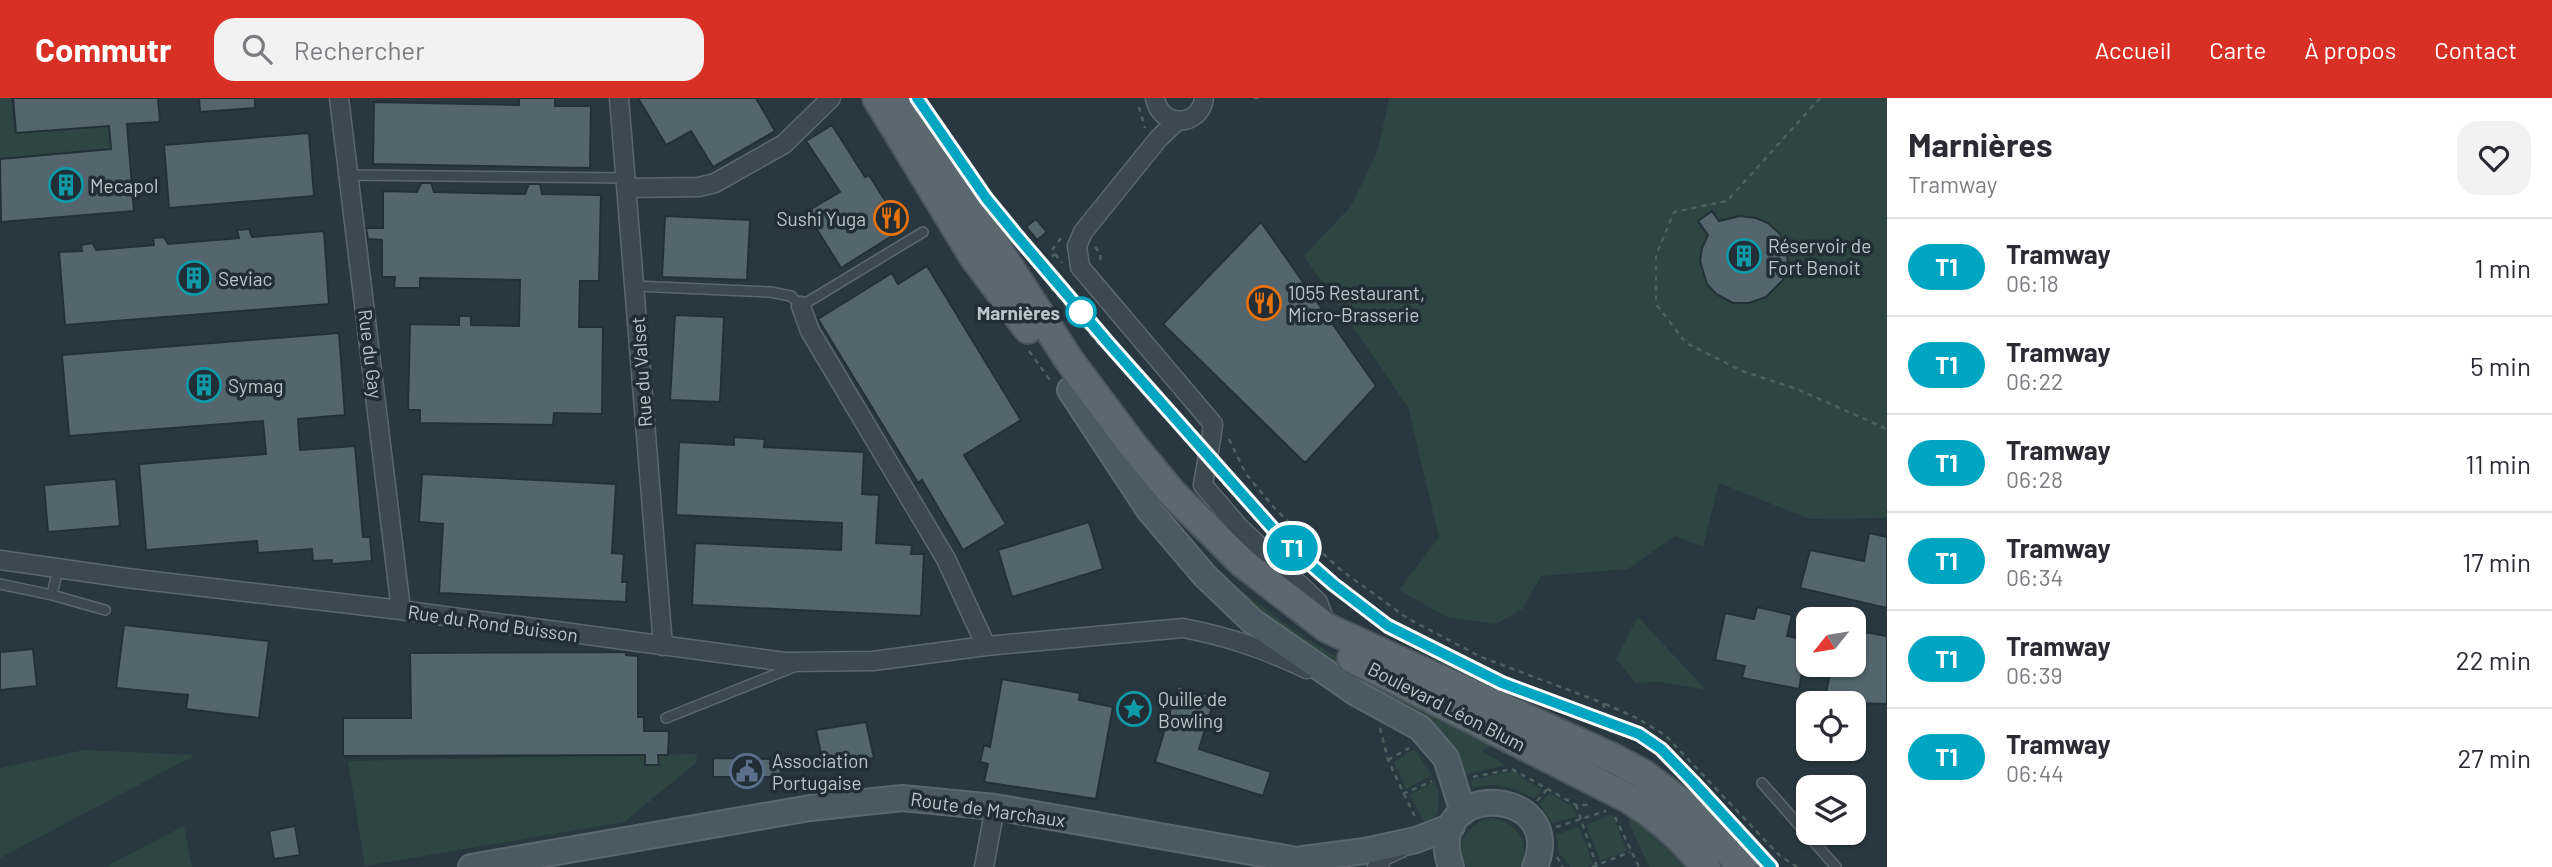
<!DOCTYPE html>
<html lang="fr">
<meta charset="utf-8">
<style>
body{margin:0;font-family:Barlow,sans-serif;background:#f2f2f3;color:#2b2b33;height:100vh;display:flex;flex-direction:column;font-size:26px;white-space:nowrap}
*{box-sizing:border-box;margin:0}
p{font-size:23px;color:#7c7c81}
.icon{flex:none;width:38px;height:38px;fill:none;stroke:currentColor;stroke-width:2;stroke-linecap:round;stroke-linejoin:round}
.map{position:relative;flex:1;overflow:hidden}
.drawer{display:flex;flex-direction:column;background:#fff;width:665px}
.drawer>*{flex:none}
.badge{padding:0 14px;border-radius:23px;font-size:24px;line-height:46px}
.needle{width:46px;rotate:240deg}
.buttons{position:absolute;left:1796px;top:509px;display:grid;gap:14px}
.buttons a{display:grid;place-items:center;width:70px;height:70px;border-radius:14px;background:#fff;box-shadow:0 2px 5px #0004;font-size:35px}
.map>.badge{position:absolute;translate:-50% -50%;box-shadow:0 0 0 4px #fff}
.round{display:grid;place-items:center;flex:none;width:74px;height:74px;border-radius:21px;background:#f2f2f3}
.headline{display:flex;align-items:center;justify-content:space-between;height:119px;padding:0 21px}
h1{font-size:33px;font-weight:700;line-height:52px}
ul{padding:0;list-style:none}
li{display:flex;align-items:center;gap:21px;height:98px;padding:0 21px;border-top:2px solid #e1e1e2}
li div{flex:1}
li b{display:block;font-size:26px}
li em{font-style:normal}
li .badge{min-width:77px;font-weight:700;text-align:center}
header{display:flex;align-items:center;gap:42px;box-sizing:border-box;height:98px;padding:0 35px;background:#d93025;color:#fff}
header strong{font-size:33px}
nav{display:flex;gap:38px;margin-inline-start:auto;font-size:24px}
.search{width:490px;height:63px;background:#f2f2f3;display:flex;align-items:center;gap:18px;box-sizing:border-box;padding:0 24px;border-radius:21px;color:#7c7c81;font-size:26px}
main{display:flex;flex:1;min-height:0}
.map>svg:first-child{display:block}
.green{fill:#2e4541}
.building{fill:#54656d;stroke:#243038;stroke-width:2}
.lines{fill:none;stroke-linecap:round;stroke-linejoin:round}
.lane-casing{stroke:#5b676e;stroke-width:12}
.street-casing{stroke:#5b676e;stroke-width:21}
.secondary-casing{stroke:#5b676e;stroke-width:28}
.primary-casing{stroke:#4a555d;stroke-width:32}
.path{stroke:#4d6260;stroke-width:2.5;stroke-dasharray:5 5;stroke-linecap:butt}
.lane{stroke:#3d4950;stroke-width:9}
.street{stroke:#3d4950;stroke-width:18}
.secondary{stroke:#4b5963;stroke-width:24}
.primary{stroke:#5b6870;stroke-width:28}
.tram{stroke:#5f6e77;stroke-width:2}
.line-casing{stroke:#fff;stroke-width:16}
.line{stroke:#00a5c2;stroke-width:10}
.stop-dot{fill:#fff;stroke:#00a5c2;stroke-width:3.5}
.labels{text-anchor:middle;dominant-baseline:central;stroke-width:7;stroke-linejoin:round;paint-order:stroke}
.poi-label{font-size:19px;fill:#bac4cb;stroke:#222e36;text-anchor:start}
.stop-label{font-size:19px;font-weight:bold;fill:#bac4cb;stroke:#222e36;text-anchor:end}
.street-label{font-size:19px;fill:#bac4cb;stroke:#222e36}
</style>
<header>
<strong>Commutr</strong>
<div class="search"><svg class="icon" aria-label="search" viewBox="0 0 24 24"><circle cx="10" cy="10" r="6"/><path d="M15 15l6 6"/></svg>Rechercher</div>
<nav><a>Accueil</a><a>Carte</a><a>À propos</a><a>Contact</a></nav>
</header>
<main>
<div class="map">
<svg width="1887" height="769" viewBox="0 0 1887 769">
<rect width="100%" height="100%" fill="#293840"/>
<path class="green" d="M 0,0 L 11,0 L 15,35 L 126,25 L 128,49 L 0,61 Z
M 1389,0 L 1887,0 L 1887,420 L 1810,421 L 1719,385 L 1703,449 L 1675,438 L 1628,471 L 1541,478 L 1522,511 L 1496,526 L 1447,519 L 1399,492 L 1439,439 L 1408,309 L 1304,158 L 1351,108 L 1378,52 Z
M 1201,457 C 1238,491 1277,522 1320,549 C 1377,585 1441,613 1502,643 L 1481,653 L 1506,667 L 1465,677 C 1440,599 1343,586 1286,540 C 1255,516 1228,484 1201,457 Z
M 1638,519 L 1706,592 L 1707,592 L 1659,584 L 1636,585 L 1616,561 Z
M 1414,651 L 1432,677 L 1406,691 L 1394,664 Z
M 84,652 L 195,657 L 0,760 L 0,670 Z
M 697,656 L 696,665 L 624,724 L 365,768 L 348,663 Z
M 1513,673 L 1542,692 L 1534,701 C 1513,689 1497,683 1472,690 L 1471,682 Z
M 1435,683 L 1439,695 L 1438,716 L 1425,725 L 1410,697 Z
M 1549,695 L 1573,709 L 1577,719 L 1552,725 L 1540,706 Z
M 1624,703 L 1699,769 L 1649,769 L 1631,729 Z
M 1612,716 L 1627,753 L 1600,763 L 1586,727 Z
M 1492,720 C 1517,724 1532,745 1520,769 L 1466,769 C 1453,746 1468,725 1492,720 Z
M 184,728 L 192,769 L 105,769 Z
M 1579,729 L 1593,766 L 1586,769 L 1570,769 L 1559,755 L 1556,737 Z"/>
<path class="building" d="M 13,0 L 158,0 L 160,24 L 127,26 L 134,113 L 1,124 L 0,61 L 111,51 L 109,28 L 16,35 Z
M 199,0 L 255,0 L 255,10 L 200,14 Z
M 519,0 L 555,0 L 555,8 L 591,8 L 590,70 L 373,66 L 374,4 L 519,7 Z
M 638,0 L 756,0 L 775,33 L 713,69 L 691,33 L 666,47 Z
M 832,27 L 865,79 L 869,77 L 903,131 L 841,170 L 806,114 L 840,94 L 806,43 Z
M 309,35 L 314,98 L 169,110 L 164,47 Z
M 421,85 L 431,85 L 434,94 L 525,96 L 529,86 L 540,86 L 542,96 L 601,97 L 599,183 L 580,183 L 579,229 L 603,229 L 602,316 L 554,315 L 553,327 L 420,325 L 420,312 L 408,312 L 410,226 L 459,227 L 459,218 L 471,218 L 471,227 L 519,228 L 520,182 L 420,180 L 420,190 L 394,190 L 395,179 L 382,179 L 382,142 L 368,141 L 366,130 L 383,130 L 383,93 L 417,94 Z
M 1712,113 L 1719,123 L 1740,118 L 1756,120 L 1768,125 L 1780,136 L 1787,154 L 1788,168 L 1783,182 L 1766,199 L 1749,205 L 1733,205 L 1716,196 L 1707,186 L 1700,163 L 1702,150 L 1708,137 L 1698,123 Z
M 665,118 L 750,122 L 747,182 L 662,179 Z
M 1036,121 L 1047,134 L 1037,142 L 1026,129 Z
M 1261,124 L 1376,288 L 1305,365 L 1163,226 Z
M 249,131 L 252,139 L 324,133 L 329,206 L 65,227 L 59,154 L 82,153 L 81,147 L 93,145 L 96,152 L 154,147 L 153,140 L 164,139 L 168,146 L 239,140 L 237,132 Z
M 927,168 L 1021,322 L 964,357 L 1006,426 L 963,452 L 922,382 L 918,385 L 818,221 L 892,175 L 898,186 Z
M 675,217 L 724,219 L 720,304 L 670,302 Z
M 339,235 L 345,317 L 298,321 L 300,352 L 355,348 L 363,439 L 370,439 L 372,463 L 332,466 L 332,462 L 313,463 L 312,451 L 258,455 L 257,443 L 146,452 L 139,366 L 266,356 L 263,323 L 69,338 L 62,257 Z
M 734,339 L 765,341 L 764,349 L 864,354 L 862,396 L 879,397 L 876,445 L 912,447 L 911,456 L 924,456 L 921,518 L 692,507 L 695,445 L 841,452 L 842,425 L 676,417 L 679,344 L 734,347 Z
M 422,376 L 616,386 L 612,455 L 624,456 L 622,484 L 627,484 L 626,504 L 439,495 L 443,426 L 419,424 Z
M 116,381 L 120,428 L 48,434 L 44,387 Z
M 1089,424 L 1103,471 L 1012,499 L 998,452 Z
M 1869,435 L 1887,439 L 1887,510 L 1800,490 L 1810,452 L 1864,463 Z
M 1757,509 L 1792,517 L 1787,538 L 1808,542 L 1799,591 L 1742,580 L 1745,568 L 1715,562 L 1725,515 L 1754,521 Z
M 124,527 L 269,543 L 259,620 L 186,611 L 188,597 L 116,590 Z
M 1853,532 L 1887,538 L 1887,606 L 1824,604 L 1832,567 L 1853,567 Z
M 33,551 L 37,588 L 0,592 L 0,554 Z
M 626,554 L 626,557 L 638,558 L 638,619 L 644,619 L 644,633 L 669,633 L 668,657 L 658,657 L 659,667 L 645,667 L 645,657 L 343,658 L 343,620 L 411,620 L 410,555 Z
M 1002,581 L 1080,595 L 1079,602 L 1113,609 L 1096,701 L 984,684 L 988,666 L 980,664 L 984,647 L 990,649 Z
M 1178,588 L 1215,599 L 1199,651 L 1271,674 L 1263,698 L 1155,664 Z
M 866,624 L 874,660 L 824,670 L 816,632 Z
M 713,660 L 770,661 L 770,666 L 781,667 L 781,679 L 713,679 Z
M 295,728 L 300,757 L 274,761 L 269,733 Z"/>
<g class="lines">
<g class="lane-casing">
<path id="lane" d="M 348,77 L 627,80
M 635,188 L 770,194 L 791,198 L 801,208 L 923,134
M 0,486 L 52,497 L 105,512
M 52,497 L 58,470
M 666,620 L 794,569
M 1762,685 L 1836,769"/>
</g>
<g class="street-casing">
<path id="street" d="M 339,0 L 401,512
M 619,0 L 663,548
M 1155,0 C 1160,30 1200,30 1204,0
M 1177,23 L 1159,40 L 1083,134 L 1077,148 L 1080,169 L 1213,326 C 1211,347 1206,366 1203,387 L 1239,429 L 1318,504 L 1326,526
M 628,90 L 699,89 L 715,85 L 784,46 L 831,0
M 801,208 L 810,233 L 946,461 L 986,548
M 0,462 L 127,480 L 401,512 L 786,564 L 873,563 L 986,548 L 1183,530 C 1230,539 1264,551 1307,571
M 984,769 L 995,709
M 1377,769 L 1384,758 L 1401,750"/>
</g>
<g class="secondary-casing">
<path id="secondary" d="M 1070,292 L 1149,412 L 1205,478 L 1252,523 L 1356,595 L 1420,630 L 1446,660 L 1463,714
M 1303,761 L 1365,753 L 1416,742 L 1452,728
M 471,769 L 810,710 L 902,700 L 995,709 L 1297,762 L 1324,769
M 1451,769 C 1420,680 1569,687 1535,769"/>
</g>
<g class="primary-casing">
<path id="primary" d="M 877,0 L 974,159 L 1028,231
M 900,0 L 1069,262 L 1134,349 L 1172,395 L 1243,465 L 1327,530 L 1613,660 L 1643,676 L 1691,712 L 1743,769
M 1352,560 L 1628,700 C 1659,719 1683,740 1706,769"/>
</g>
<path class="path" d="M 1254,0 L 1264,0
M 1820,0 L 1727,103 L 1674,114 L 1656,157 L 1656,206 L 1686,245 L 1742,273 L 1797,291 L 1887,331
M 1139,9 L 1145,30
M 1061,140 L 1052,152 L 1062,165
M 1095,149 L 1100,155 L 1101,165
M 1037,172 L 1055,156
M 1051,190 L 1101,249
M 1029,253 L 1052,285
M 1229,341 L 1246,376 L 1277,413 L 1341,472 L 1407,520 L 1481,559 L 1603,605 L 1610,635
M 1605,606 L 1637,620 L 1665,637 L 1779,757 L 1797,769
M 1380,630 L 1388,662 L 1416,721
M 1388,662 L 1409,650
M 1473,679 L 1512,671 L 1576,707 L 1592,707
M 1403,696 L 1432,683
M 1537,703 L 1548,690
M 1576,707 L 1597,769
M 1615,719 L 1639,769
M 1556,729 L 1606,713
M 1557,759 L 1563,769
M 1592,769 L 1630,754"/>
<use href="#lane" class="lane"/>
<use href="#street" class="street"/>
<use href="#secondary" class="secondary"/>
<use href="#primary" class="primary"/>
<path class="tram" d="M 917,0 L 986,100 L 1032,156 L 1283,442 L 1333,486 L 1388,528 L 1502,585 L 1639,636 L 1661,651 L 1693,684 L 1771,769"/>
</g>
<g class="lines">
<g class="line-casing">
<path id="line" d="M 917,0 L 986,100 L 1017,138 L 1109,246 L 1283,442 L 1333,486 L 1388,528 L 1502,585 L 1639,636 L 1661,651 L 1693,684 L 1771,769"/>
</g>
<use href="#line" class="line"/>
</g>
<defs>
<g id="building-ring" transform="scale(1.75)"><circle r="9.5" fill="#222e36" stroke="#0f9aa8" stroke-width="1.5"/><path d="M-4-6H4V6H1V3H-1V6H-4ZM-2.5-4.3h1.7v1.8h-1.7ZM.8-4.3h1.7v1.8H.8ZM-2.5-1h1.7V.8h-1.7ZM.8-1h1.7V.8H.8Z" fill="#0f9aa8"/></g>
<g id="restaurant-ring" transform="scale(1.75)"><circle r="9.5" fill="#222e36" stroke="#e8710a" stroke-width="1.5"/><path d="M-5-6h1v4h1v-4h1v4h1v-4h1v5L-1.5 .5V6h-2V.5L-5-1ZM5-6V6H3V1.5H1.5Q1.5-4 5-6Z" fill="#e8710a"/></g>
<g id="sight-ring" transform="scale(1.75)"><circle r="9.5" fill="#222e36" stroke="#0f9aa8" stroke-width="1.5"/><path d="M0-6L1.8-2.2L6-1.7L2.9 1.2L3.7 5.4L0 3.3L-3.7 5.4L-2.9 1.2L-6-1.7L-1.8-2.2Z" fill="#0f9aa8"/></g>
<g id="civic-ring" transform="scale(1.75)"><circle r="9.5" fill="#222e36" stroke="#5c6f8a" stroke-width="1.5"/><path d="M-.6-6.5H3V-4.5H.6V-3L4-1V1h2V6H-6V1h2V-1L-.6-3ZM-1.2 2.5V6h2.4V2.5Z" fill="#5c6f8a"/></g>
</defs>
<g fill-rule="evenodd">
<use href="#building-ring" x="66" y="87"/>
<use href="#restaurant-ring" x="891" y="120"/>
<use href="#building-ring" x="1744" y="158"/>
<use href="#building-ring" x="194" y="180"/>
<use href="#restaurant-ring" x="1264" y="205"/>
<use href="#building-ring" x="204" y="287"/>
<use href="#sight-ring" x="1134" y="611"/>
<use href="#civic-ring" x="747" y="673"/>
</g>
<circle class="stop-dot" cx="1081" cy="214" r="14"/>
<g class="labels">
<g class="poi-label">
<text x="90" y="87">Mecapol</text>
<text x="866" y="120" text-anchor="end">Sushi Yuga</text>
<text x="1768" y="147">Réservoir de<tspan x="1768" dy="22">Fort Benoit</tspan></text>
<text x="218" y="180">Seviac</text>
<text x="1288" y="194">1055 Restaurant,<tspan x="1288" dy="22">Micro-Brasserie</tspan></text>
<text x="228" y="287">Symag</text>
<text x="1158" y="600">Quille de<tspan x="1158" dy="22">Bowling</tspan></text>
<text x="772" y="662">Association<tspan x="772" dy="22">Portugaise</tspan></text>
</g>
<g class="stop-label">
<text x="1060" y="214">Marnières</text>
</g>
<g class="street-label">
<text transform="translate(371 256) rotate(83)">Rue du Gay</text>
<text transform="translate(641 274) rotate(-94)">Rue du Valset</text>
<text transform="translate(493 525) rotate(8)">Rue du Rond Buisson</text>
<text transform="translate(1447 608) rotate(27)">Boulevard Léon Blum</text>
<text transform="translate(988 711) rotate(8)">Route de Marchaux</text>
</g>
</g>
</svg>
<div class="buttons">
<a><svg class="needle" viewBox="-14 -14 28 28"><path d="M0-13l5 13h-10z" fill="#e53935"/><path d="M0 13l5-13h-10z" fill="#7c7c81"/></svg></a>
<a><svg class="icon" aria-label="locate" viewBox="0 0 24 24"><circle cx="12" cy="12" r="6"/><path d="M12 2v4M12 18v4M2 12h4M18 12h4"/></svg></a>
<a><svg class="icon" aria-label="layers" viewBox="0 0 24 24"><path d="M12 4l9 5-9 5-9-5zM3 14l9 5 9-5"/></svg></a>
</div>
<b class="badge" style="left:1292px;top:450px;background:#00a5c2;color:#fff">T1</b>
</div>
<section class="drawer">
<div class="headline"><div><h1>Marnières</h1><p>Tramway</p></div><a class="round"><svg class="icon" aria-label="heart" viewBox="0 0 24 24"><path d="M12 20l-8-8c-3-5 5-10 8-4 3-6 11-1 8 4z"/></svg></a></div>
<ul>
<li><span class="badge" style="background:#00a5c2;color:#fff">T1</span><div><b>Tramway</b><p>06:18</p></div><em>1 min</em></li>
<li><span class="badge" style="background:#00a5c2;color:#fff">T1</span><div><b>Tramway</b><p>06:22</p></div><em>5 min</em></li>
<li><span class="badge" style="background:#00a5c2;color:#fff">T1</span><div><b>Tramway</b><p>06:28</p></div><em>11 min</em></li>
<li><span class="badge" style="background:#00a5c2;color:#fff">T1</span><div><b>Tramway</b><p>06:34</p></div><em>17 min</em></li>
<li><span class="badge" style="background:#00a5c2;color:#fff">T1</span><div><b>Tramway</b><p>06:39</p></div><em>22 min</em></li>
<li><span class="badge" style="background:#00a5c2;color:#fff">T1</span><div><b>Tramway</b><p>06:44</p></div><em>27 min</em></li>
</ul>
</section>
</main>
